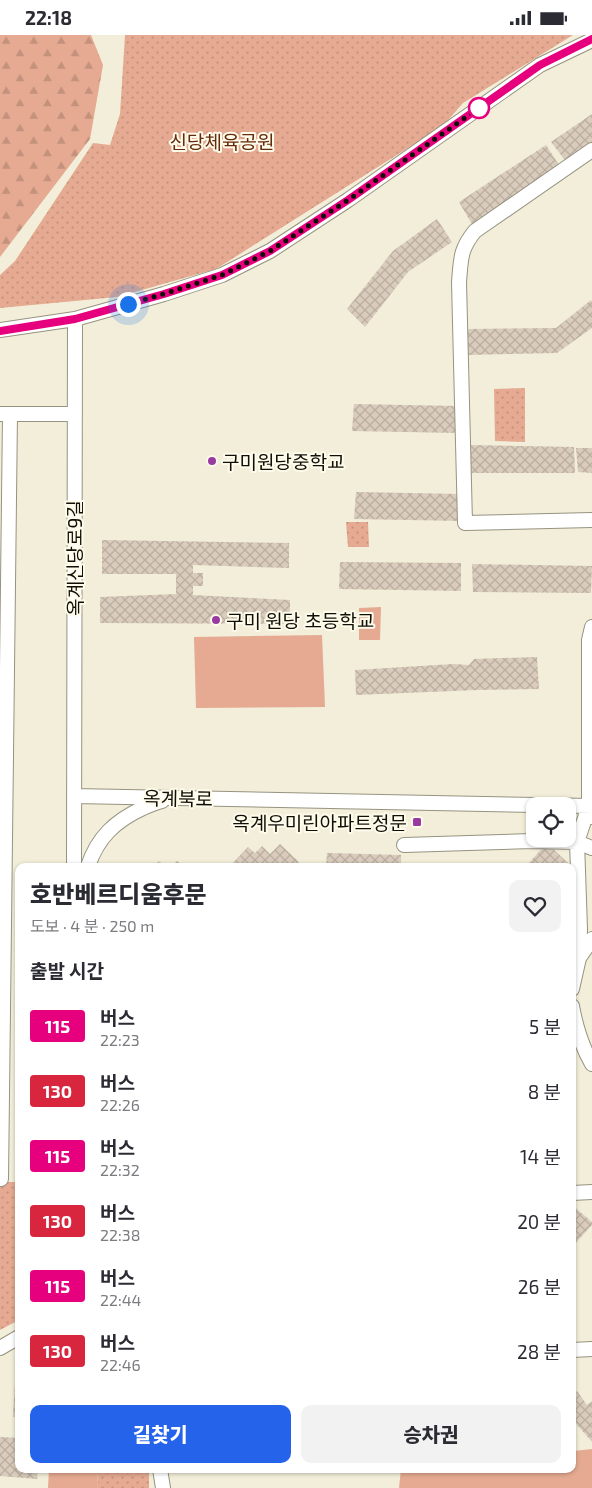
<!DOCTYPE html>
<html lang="ko">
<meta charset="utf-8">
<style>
body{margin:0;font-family:"Exo 2","Noto Sans KR",sans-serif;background:#f2f2f3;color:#2b2b33;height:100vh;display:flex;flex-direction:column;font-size:19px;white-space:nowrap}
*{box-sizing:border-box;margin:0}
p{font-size:16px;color:#7c7c81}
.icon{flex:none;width:28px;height:28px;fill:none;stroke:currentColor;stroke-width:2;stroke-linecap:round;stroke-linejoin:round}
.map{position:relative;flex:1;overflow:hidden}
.sheet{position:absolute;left:15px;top:828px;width:561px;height:610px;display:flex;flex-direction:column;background:#fff;border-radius:10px;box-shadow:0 1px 4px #0004}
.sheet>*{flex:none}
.badge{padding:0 10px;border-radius:4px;font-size:18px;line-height:32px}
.tools{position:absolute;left:526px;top:762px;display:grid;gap:10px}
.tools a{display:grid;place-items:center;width:50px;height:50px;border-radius:10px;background:#fff;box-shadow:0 1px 4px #0004;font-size:25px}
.you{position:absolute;width:25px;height:25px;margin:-12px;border:4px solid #fff;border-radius:50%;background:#1a73e8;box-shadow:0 0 0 8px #1a73e833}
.map>.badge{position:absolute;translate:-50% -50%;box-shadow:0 0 0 2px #fff}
h2{padding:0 15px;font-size:19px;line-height:45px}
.round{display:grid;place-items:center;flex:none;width:52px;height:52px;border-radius:10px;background:#f2f2f3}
.overview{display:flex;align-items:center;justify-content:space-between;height:85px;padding:0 15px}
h1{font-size:24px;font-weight:800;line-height:38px}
.cta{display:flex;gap:10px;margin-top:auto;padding:10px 15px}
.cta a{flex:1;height:58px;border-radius:10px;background:#2563eb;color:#fff;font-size:20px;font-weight:800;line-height:58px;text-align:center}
.cta a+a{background:#f2f2f3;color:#2b2b33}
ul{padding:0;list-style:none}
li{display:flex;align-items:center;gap:15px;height:65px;padding:0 15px}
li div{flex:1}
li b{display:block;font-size:19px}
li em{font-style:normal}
li .badge{min-width:55px;font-weight:700;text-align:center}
.status{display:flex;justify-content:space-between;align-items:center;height:35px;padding:0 25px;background:#fff;direction:ltr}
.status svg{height:14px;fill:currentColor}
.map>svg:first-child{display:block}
.grass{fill:#e5aa91}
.forest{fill:url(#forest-firs)}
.park{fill:url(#park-dots)}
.building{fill:url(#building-cross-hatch)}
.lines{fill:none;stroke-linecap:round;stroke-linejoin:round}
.minor-casing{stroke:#969380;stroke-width:16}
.minor{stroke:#fff;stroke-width:14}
.line-casing{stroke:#fff;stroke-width:11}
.line{stroke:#e6007e;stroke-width:8}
.walk{stroke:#0f0e07;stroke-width:5;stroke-dasharray:0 9}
.stop-dot{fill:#fff;stroke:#e6007e;stroke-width:2.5}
.poi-dot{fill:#993aa2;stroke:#fefbea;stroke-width:2}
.labels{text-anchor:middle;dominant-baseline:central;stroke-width:4;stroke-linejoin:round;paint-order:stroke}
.park-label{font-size:19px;fill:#652a0c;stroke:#fefbea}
.poi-label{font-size:19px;fill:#0f0e07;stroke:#fefbea;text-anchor:start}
.street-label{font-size:19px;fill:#0f0e07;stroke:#fefbea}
</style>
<div class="status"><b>22:18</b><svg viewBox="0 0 49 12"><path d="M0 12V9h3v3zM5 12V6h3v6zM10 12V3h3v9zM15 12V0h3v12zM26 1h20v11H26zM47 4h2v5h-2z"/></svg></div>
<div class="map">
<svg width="592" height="1453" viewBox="0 0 592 1453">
<defs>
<pattern id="forest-firs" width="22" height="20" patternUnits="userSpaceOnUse" patternTransform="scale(1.25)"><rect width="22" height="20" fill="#e5aa91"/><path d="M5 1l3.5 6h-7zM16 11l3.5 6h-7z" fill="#c3917c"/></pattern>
<pattern id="park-dots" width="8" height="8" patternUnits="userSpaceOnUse" patternTransform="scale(1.25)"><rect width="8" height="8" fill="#e5aa91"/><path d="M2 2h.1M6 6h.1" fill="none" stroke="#c3917c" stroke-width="1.8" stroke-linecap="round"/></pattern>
<pattern id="building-cross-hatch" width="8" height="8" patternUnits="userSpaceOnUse" patternTransform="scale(1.25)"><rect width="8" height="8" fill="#daccbc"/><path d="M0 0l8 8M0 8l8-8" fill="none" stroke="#baaea0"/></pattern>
</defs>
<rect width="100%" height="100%" fill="#f2eed9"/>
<path class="grass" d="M 381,572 L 380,605 L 359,605 L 359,573 Z
M 322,600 L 325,672 L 196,673 L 194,602 Z
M 592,1414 L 592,1453 L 399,1453 L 401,1434 L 572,1434 L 573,1416 Z
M 49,1434 L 97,1434 L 98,1453 L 48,1453 Z"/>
<path class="forest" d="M 0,0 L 91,0 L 103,30 L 90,104 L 0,222 Z"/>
<path class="park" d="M 125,0 L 573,0 L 463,68 L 443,91 L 216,234 L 117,262 L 0,273 L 0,240 L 15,226 L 93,108 L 110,110 L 120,79 Z
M 525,353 L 525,407 L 495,406 L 494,354 Z
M 346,487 L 368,487 L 369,512 L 348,512 Z
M 0,1147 L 19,1147 L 19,1285 L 0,1295 Z
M 97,1434 L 149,1434 L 149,1453 L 98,1453 Z"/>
<path class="building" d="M 592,79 L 592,113 L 568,129 L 551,107 Z
M 546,110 L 561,133 L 473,191 L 459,167 Z
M 437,184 L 452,207 L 408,237 L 365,292 L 347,274 L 393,216 Z
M 591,265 L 592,267 L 592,293 L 557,318 L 468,320 L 467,294 L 556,293 Z
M 354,369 L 458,371 L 458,398 L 352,396 Z
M 470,410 L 574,412 L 575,438 L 470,438 Z
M 576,413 L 592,413 L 592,438 L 578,437 Z
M 356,457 L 460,459 L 460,486 L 354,484 Z
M 102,505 L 289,508 L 289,533 L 193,530 L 193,538 L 203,538 L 203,551 L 193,551 L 193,560 L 290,565 L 290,589 L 100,588 L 100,562 L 176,559 L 176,539 L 102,539 Z
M 340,527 L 461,528 L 461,556 L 339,554 Z
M 472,529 L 592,531 L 591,558 L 473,557 Z
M 537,622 L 539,654 L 477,655 L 356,660 L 355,635 L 453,629 L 469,630 L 474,624 Z
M 547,808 L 568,828 L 565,831 L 526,831 Z
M 280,809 L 299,827 L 295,831 L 230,831 L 248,812 L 255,818 L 262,811 L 270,819 Z
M 327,818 L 401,820 L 401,831 L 326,831 Z
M 159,826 L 165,831 L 154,831 Z
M 177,826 L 183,831 L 171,831 Z
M 572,1170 L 592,1187 L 592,1190 L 572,1212 Z
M 15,1347 L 19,1347 L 19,1382 L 13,1382 Z
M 577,1356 L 587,1370 L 592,1366 L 592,1407 L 572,1384 L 572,1362 Z
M 0,1402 L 19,1403 L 19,1434 L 38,1434 L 37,1444 L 0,1441 Z"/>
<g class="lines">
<g class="minor-casing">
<path id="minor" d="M 592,115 L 475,196 C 460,214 461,224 459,247 L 465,488 L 592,485
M 0,295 L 75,284 L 164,259 L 222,240 L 270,216 L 348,165 L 540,30 L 592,5
M 0,379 L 75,379
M 592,592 L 589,605 L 589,771 L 592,782
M 74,761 L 592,771
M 589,771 L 577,807 L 580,894 L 579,923 L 592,904
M 404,810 L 532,806 L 577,807 L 592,813
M 74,831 L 75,284
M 88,831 C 98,802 115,786 143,773 C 149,771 155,767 162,766
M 572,954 L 579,923
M 572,971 C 576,993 581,1010 592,1029
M 0,1144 L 1,1144 L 10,379
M 572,1158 L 592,1157
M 0,1313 L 19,1302
M 572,1315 L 592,1314
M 160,1434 L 163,1453"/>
</g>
<use href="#minor" class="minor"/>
</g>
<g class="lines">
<g class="line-casing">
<path id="line" d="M 0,296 L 75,284 L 164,259 L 222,240 L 270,216 L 348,165 L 540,30 L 592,4"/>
</g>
<use href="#line" class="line"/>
<path class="walk" d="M 128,269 L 164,259 L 222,240 L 270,216 L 348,165 L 482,71 L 479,73"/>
</g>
<circle class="stop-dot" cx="479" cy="73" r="10"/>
<g class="poi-dot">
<circle cx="212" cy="426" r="5"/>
<circle cx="216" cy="585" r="5"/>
<rect x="412" y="782" width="10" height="10" rx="2.5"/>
</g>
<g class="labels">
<g class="park-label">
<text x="222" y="106">신당체육공원</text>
</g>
<g class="poi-label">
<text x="222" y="426">구미원당중학교</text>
<text x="226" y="585">구미 원당 초등학교</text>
<text x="407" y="787" text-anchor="end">옥계우미린아파트정문</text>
</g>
<g class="street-label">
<text transform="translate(74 523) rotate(-90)">옥계신당로9길</text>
<text transform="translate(178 763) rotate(1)">옥계북로</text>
</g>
</g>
</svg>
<div class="tools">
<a><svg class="icon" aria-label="locate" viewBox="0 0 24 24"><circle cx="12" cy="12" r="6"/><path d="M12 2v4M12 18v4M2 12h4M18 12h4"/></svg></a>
</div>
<div class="you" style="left:128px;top:269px"></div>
<section class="sheet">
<div class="overview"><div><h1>호반베르디움후문</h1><p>도보 · 4 분 · 250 m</p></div><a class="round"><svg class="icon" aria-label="heart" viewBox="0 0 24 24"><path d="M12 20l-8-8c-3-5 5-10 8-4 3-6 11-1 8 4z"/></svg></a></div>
<h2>출발 시간</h2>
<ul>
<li><span class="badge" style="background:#e6007e;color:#fff">115</span><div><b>버스</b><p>22:23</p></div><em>5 분</em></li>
<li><span class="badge" style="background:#d7263d;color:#fff">130</span><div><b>버스</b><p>22:26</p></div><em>8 분</em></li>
<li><span class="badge" style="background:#e6007e;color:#fff">115</span><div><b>버스</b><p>22:32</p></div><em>14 분</em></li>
<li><span class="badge" style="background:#d7263d;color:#fff">130</span><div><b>버스</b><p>22:38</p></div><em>20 분</em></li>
<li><span class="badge" style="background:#e6007e;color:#fff">115</span><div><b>버스</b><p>22:44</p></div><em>26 분</em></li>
<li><span class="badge" style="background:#d7263d;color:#fff">130</span><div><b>버스</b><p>22:46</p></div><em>28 분</em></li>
</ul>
<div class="cta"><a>길찾기</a><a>승차권</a></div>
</section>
</div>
